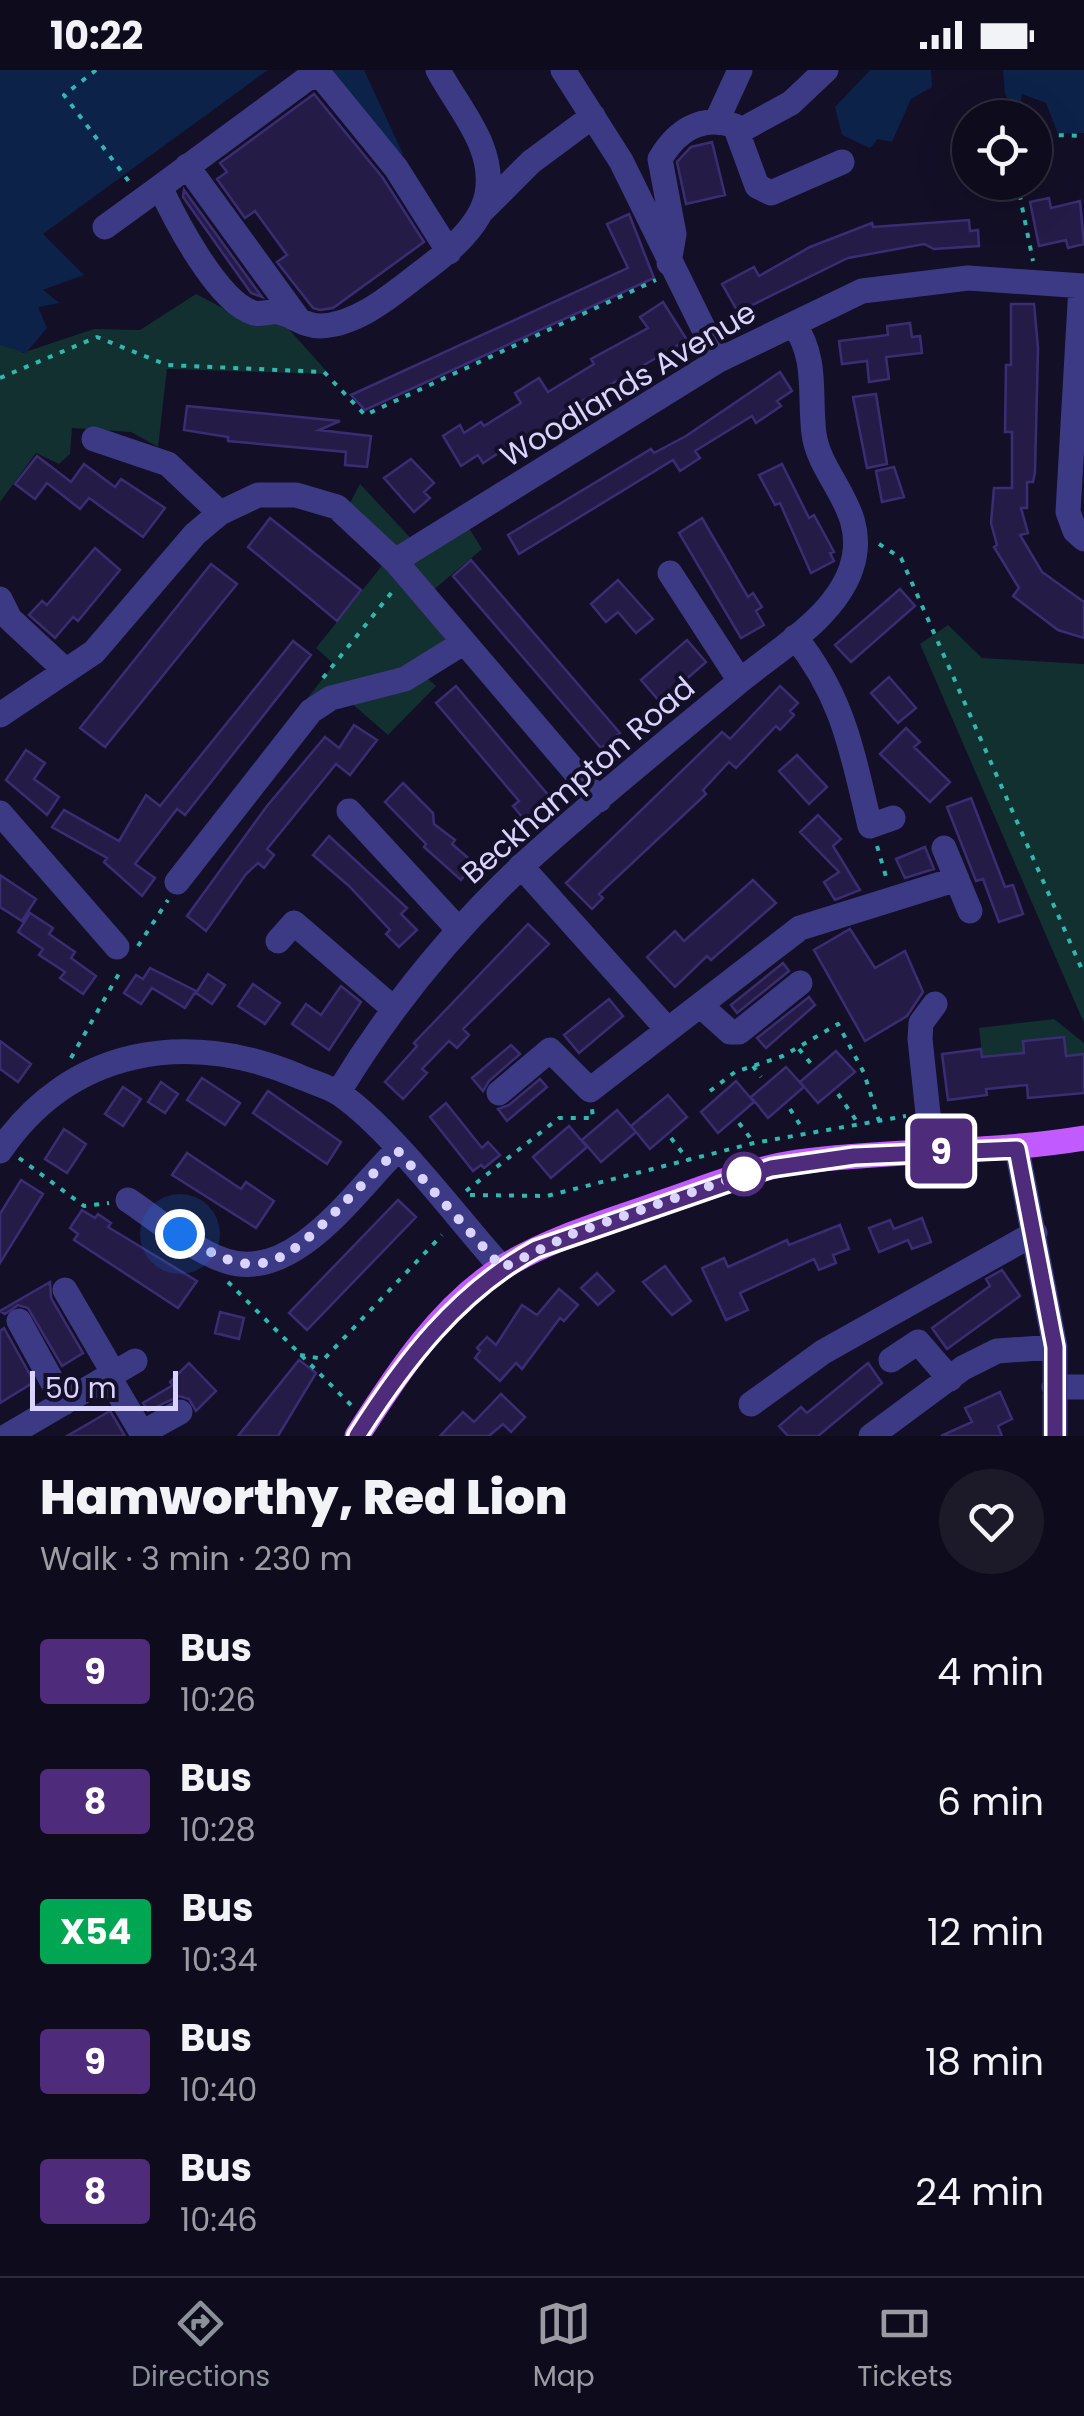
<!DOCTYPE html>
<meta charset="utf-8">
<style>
body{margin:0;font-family:Poppins,sans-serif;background:#1c1929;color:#f1f3f6;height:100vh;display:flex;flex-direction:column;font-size:38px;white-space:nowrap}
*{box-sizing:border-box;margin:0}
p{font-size:32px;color:#9b9ba3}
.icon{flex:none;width:55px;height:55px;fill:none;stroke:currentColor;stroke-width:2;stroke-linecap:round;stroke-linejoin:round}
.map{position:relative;height:1366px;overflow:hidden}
.sheet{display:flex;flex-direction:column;background:#0e0b1c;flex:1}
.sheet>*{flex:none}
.badge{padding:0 20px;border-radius:8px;font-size:35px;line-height:65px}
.buttons{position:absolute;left:952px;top:30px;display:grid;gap:20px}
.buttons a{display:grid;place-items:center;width:100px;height:100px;border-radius:50%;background:#0e0b1c;box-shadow:0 10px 40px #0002,0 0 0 2px #2e2b3b;font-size:50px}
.scale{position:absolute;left:30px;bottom:25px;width:148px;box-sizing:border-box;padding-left:10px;border:5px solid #d9d4ff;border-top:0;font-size:28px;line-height:35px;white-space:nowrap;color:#d9d4ff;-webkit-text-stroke:8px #130f26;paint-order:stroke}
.you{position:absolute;width:50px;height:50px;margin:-25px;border:8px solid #fff;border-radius:50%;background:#1a73e8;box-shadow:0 0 0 15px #1a73e833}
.map>.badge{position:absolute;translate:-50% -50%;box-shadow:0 0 0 5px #fff}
.round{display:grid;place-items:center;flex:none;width:105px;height:105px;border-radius:52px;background:#1c1929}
.overview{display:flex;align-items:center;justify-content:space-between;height:170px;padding:0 40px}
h1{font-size:48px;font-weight:800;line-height:75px}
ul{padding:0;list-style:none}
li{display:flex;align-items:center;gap:30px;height:130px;padding:0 40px}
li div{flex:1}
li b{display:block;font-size:38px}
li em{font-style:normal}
li .badge{min-width:110px;font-weight:700;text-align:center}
.status{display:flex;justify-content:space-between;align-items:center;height:70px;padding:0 50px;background:#0e0b1c;direction:ltr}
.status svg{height:28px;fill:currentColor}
.menu{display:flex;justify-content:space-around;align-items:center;height:140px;border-top:2px solid #2e2b3b;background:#0e0b1c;font-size:28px;color:#9b9ba3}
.menu a{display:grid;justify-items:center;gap:5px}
.menu .on{color:#8c9099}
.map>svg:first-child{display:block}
.green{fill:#12302f}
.water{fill:#0c2248}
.building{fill:#241b47;stroke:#3b2d73;stroke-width:2.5}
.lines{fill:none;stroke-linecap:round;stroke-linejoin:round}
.path{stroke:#2fb8b0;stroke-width:4;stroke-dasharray:5 8;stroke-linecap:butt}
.minor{stroke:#3d3a85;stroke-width:25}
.major{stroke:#c25bff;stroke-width:25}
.line-casing{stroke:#fff;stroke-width:22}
.line{stroke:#4e2b7b;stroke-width:15}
.walk{stroke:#d9d4ff;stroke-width:10;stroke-dasharray:0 18}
.stop-dot{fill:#fff;stroke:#4e2b7b;stroke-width:5}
.labels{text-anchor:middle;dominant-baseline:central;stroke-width:8;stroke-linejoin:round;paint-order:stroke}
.street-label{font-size:30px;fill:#d9d4ff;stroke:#130f26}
</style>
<div class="status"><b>10:22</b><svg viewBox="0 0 49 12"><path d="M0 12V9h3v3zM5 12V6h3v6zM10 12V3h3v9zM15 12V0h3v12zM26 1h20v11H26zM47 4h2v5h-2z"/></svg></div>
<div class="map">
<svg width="1084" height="1366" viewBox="0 0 1084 1366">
<rect width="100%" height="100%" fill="#130f26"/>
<path class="green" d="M 196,224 L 253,254 L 278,247 L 329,304 L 167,299 L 158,377 L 131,362 L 72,358 L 70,384 L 59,394 L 36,383 L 0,432 L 0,237 L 22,283 L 94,259 L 140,260 Z
M 360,414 L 419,477 L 464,450 L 482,479 L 425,527 L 463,573 L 421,603 L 436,616 L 388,665 L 342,625 L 306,630 L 334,594 L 316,578 L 389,487 L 344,444 Z
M 948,555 L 982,588 L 1084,594 L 1084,953 L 920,574 Z
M 1054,949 L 1084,973 L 1084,984 L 1066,986 L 1064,967 L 1023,971 L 1024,983 L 1006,985 L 986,1015 L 979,958 Z"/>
<path class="water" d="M 0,0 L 268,0 L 43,164 L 84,205 L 43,220 L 60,233 L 38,237 L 47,258 L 26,283 L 0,275 Z
M 330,0 L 364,0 L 403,84 L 381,94 Z
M 870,0 L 931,0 L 932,17 L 911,29 L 892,72 L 878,69 L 870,78 L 842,65 L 835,37 Z
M 1003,0 L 1084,0 L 1084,63 L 1058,64 L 1046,33 L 1022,24 L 1020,41 L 1015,42 L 1005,24 Z"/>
<path class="building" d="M 314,24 L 383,108 L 424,172 L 333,238 L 320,240 L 313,238 L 277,192 L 287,185 L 255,141 L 245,148 L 217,109 L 227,102 L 220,93 Z
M 712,72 L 725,125 L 686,134 L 677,92 L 691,77 Z
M 184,120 L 262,227 L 251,223 L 183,127 Z
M 1049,128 L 1051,138 L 1080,131 L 1084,174 L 1068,178 L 1066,170 L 1039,176 L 1030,132 Z
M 629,144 L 654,208 L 365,340 L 351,325 L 628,198 L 607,154 Z
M 969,150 L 970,161 L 978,160 L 979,176 L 934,179 L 924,174 L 848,188 L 738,242 L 722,214 L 754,197 L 759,206 L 810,177 L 872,153 L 873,157 Z
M 663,232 L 687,270 L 561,343 L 559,353 L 516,379 L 508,377 L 483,393 L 478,385 L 461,396 L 443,366 L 460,355 L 464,363 L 481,352 L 484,356 L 521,333 L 515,323 L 539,308 L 548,322 L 594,294 L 591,289 L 648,258 L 640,247 Z
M 1011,234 L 1034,234 L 1038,278 L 1035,402 L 1033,412 L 1027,412 L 1027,438 L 1021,438 L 1028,463 L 1020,465 L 1042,502 L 1084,532 L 1084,568 L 1058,560 L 1013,526 L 1019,518 L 994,477 L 997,475 L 991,453 L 994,418 L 1012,418 L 1012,362 L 1005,362 L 1006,295 L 1011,295 Z
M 910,253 L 912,267 L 920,266 L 922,283 L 886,287 L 889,309 L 869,312 L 867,291 L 842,294 L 839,271 L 888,265 L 887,256 Z
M 780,302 L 792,321 L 777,331 L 781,336 L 756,353 L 752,346 L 695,381 L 700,388 L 680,401 L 673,390 L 519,484 L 508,465 L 651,379 L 654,383 L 686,366 Z
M 876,324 L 887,394 L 867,398 L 853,327 Z
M 187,336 L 340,351 L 319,360 L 371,366 L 367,397 L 345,395 L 346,382 L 228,371 L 228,367 L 184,360 Z
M 37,386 L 71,412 L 84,394 L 115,417 L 121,409 L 165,438 L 143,467 L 89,428 L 80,439 L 47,413 L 35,429 L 15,414 Z
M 411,389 L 434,413 L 424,422 L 430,428 L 414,442 L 384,408 Z
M 782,394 L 809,448 L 814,445 L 834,482 L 830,483 L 834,491 L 811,503 L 780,433 L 775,435 L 759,405 Z
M 894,397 L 904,427 L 882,432 L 876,401 Z
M 270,448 L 361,520 L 337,551 L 248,477 Z
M 702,448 L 748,527 L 753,523 L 762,537 L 756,541 L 764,555 L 741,568 L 679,463 Z
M 95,478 L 120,500 L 78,551 L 73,547 L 55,568 L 29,545 L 42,531 L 47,535 Z
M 471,490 L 620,663 L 601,678 L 453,506 Z
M 211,494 L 237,514 L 105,677 L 80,658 Z
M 618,510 L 653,549 L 636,563 L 618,542 L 606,552 L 591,534 Z
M 900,519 L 915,536 L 851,592 L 835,575 Z
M 687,570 L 706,592 L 660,632 L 641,610 Z
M 293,571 L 311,585 L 185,745 L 177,739 L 135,794 L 155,808 L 142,826 L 104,792 L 107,788 L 52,757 L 64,740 L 119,771 L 146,725 L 160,736 Z
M 889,607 L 916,638 L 898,653 L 871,623 Z
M 456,616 L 549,726 L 527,753 L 513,736 L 519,731 L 436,633 Z
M 780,616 L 798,633 L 790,641 L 794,645 L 780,660 L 776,656 L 736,698 L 729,692 L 703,720 L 706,724 L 599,824 L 603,828 L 592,839 L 566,813 L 722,662 L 730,669 Z
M 354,655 L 377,670 L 350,705 L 336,694 L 267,779 L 274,785 L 264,798 L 258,793 L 246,804 L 206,861 L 187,846 L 267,736 L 325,667 L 339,678 Z
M 906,658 L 920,672 L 914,677 L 950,712 L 930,732 L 880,684 Z
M 26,680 L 45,693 L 34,709 L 59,727 L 47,745 L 6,710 Z
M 797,685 L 827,717 L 809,734 L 779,701 Z
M 403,713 L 433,743 L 434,754 L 455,770 L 452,774 L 474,793 L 461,810 L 424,777 L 426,774 L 385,732 Z
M 971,728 L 1005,817 L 1013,815 L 1023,844 L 999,852 L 983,809 L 976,811 L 947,737 Z
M 818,745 L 841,769 L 833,776 L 860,820 L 835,830 L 824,812 L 839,802 L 800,762 Z
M 329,766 L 407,838 L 401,844 L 417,860 L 399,877 L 386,864 L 390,860 L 349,816 L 313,785 Z
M 925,777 L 934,799 L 905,808 L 896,789 Z
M 0,805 L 36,829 L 22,851 L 0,837 Z
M 753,810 L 776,833 L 711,890 L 707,886 L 675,917 L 647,887 L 675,861 L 684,871 Z
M 30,843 L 53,858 L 49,864 L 75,882 L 71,888 L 96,906 L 83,924 L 60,908 L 65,902 L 39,885 L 43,879 L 18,862 Z
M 528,854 L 549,874 L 463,959 L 469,965 L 457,978 L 449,971 L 422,999 L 427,1003 L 403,1029 L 385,1012 L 417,976 L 414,973 Z
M 850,859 L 875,898 L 905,881 L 923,922 L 907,946 L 865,971 L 814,880 Z
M 783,893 L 789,901 L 737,943 L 731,935 Z
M 150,898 L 196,921 L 185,938 L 152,918 L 141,934 L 124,923 L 136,905 L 143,909 Z
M 208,904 L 225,915 L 212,934 L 196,923 Z
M 253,914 L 280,933 L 265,954 L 238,936 Z
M 341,916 L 361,932 L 329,980 L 292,954 L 306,934 L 321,945 Z
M 809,927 L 815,935 L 766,978 L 757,968 Z
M 609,929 L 623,946 L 579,983 L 564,965 Z
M 1064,967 L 1066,986 L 1084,984 L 1084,1023 L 1028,1028 L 1027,1015 L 986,1019 L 987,1025 L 948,1030 L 942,984 L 981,979 L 982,987 L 1024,983 L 1023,971 Z
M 0,971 L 31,994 L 18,1012 L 0,999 Z
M 511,975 L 520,984 L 489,1011 L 483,1021 L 472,1008 Z
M 836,981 L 855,1002 L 818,1033 L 800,1012 Z
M 786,997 L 804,1017 L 768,1048 L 751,1027 Z
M 202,1008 L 240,1033 L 225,1055 L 187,1030 Z
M 540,1009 L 547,1017 L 507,1051 L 498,1039 L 509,1035 Z
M 736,1011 L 754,1032 L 718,1063 L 701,1042 Z
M 161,1012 L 178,1024 L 165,1043 L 148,1032 Z
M 123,1017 L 141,1029 L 123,1056 L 105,1044 Z
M 268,1021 L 341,1072 L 327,1094 L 253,1043 Z
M 668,1025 L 687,1047 L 650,1079 L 631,1056 Z
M 446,1033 L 482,1078 L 488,1072 L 500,1085 L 484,1098 L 481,1095 L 473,1101 L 430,1047 Z
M 617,1040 L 636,1062 L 601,1092 L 582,1070 Z
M 569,1056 L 587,1077 L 551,1108 L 533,1087 Z
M 64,1059 L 86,1074 L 67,1103 L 45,1089 Z
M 187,1083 L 241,1119 L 246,1112 L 274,1131 L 256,1158 L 172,1105 Z
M 21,1110 L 43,1124 L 0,1193 L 0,1144 Z
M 398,1130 L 416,1147 L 307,1260 L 289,1243 Z
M 82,1140 L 95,1148 L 98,1144 L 111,1153 L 108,1157 L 197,1211 L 178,1238 L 74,1170 L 78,1164 L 70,1158 Z
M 922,1148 L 931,1172 L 912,1179 L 908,1170 L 879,1182 L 869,1158 L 890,1150 L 894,1159 Z
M 840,1155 L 849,1179 L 833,1185 L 836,1193 L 819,1200 L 814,1189 L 740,1223 L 748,1240 L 726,1250 L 702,1198 L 724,1188 L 728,1197 L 787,1170 L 789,1175 Z
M 665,1196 L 691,1231 L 672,1245 L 643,1212 Z
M 1002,1200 L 1020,1226 L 947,1279 L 932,1258 L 990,1216 L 986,1209 Z
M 597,1203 L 614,1221 L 598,1235 L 581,1218 Z
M 50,1212 L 51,1228 L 83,1283 L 62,1296 L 28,1238 L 18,1235 L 5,1244 L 0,1241 Z
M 559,1219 L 578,1235 L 564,1251 L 560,1248 L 522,1299 L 516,1293 L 500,1311 L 475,1288 L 480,1281 L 477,1278 L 487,1267 L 496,1275 L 522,1235 L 537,1245 Z
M 220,1242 L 244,1248 L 239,1269 L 215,1263 Z
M 4,1258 L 34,1312 L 0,1333 L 0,1261 Z
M 299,1290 L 316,1303 L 278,1366 L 238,1366 Z
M 189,1293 L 216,1321 L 196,1341 L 189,1329 L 179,1326 L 148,1341 L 143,1333 L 173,1315 L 170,1312 Z
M 868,1293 L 882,1313 L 818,1366 L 788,1366 L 779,1356 L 801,1337 L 807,1343 Z
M 1000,1322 L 1012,1349 L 998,1356 L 1002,1366 L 941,1366 L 972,1352 L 965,1338 Z
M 501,1324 L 525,1347 L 511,1362 L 503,1354 L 489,1366 L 440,1366 L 463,1342 L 474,1352 Z
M 110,1341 L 125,1366 L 67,1366 L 98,1348 Z"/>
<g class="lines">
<path class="path" d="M 96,0 L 64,25 L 130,113
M 1035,74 L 1052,65 L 1084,66
M 1017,112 L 1033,191
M 0,308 L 97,267 L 167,295 L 324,302 L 365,345 L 656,210
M 879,474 L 901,488 L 1084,904
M 323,608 L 392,522
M 877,776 L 887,810
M 138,876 L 168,830
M 799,979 L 812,995
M 71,988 L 121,900
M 753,996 L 761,1007
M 710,1021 L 735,1002 L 783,986 L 838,954 L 864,1003 L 879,1051
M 838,1024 L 858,1053
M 790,1039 L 804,1061
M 739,1053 L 754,1073
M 671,1068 L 688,1090
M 19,1088 L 84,1136 L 109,1133
M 466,1121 L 559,1048 L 593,1048 L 592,1039
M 470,1125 L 547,1126 L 754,1073 L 906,1046
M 228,1212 L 351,1335
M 300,1285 L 324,1289 L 442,1165"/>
<path class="minor" d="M 563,0 L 621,91 L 719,290
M 717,50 L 740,0
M 738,62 L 791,33 L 826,0
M 187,96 L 299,250
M 160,117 L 308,8 L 321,6 L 396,98 L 449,182
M 483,140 L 531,92 L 593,46
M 105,157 L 160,117 C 175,149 218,233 254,243 C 261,245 270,241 277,242 C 292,244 303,256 320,256 C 357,255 392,225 419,204 C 445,185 481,157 487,124 C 496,77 458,38 438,0
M 669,193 L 674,164 L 660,89 C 677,60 702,44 735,56 L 757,116 L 771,123 L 842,92
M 1081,216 L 1068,442 L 1075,461 L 1084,469
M 94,369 L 168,394 L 220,443
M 395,491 L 719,290 L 862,221 L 968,208 L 1084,216
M 670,503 L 740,611
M 0,529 L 10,549 L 66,601
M 795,567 C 844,628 852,682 870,756 L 893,748
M 0,645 L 94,582 L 195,464 L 220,443 L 258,425 L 296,425 L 337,437 L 395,491 L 599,730
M 349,741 L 459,860
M 0,743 L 117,877
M 944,778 L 970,841
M 521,796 L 667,959
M 177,812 L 311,641 L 331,628 L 405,609 L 463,573
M 278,871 L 294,853 L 394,939
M 700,935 L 730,962 L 739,962 L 800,913
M 338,1023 C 389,939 453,860 525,793 C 594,730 668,671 740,611 C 777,580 834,548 851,499 C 871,441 820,409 814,364 C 809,323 818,290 794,254
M 499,1023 L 550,980 L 590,1020 L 800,858 L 957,809
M 1017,1079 L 1055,1277 L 1055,1366
M 0,1081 C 70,978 187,959 298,1006 C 311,1012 328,1016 340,1024 C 392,1060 457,1148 502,1198
M 932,1081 L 920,969 L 921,953 L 935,934
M 128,1130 C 158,1150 192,1180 226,1191 C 293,1213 354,1123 397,1080
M 65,1220 L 114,1304
M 19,1251 L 64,1333
M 891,1290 L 918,1272 L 950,1309
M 109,1307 L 142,1363 L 180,1342
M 1054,1317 L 1084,1317
M 751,1334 L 823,1282 L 1035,1163
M 7,1366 L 135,1291
M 871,1366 L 963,1298 L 997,1281 L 1055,1277"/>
<path class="major" d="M 357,1366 C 396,1305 442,1234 505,1196 C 553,1167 608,1152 660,1133 C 705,1118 750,1099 797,1092 C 893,1079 989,1084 1084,1068"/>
</g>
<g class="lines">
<g class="line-casing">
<path id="line" d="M 357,1366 C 404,1292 457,1222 536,1179 L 771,1098 L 854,1086 L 1017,1079 L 1055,1277 L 1055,1366"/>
</g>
<use href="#line" class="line"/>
<path class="walk" d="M 180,1164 C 245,1206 271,1206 326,1151 C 350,1127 373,1104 397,1080 L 502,1198 L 572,1164 L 744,1104"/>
</g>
<circle class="stop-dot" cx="744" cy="1104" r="20"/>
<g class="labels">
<g class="street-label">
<text transform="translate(628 314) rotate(-31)">Woodlands Avenue</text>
<text transform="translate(578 710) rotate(-41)">Beckhampton Road</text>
</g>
</g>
</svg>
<div class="buttons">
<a><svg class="icon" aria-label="locate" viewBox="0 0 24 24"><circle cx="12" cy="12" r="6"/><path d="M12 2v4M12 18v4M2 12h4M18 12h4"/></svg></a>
</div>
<div class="scale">50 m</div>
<div class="you" style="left:180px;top:1164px"></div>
<b class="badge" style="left:941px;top:1081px;background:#4e2b7b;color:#fff">9</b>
</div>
<section class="sheet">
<div class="overview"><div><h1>Hamworthy, Red Lion</h1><p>Walk · 3 min · 230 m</p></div><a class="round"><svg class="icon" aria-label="heart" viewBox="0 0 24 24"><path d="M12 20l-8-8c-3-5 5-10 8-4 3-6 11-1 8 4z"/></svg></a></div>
<ul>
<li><span class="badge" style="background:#4e2b7b;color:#fff">9</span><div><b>Bus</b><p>10:26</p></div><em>4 min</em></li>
<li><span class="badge" style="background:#4e2b7b;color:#fff">8</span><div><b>Bus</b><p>10:28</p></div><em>6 min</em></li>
<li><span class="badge" style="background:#00a651;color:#fff">X54</span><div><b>Bus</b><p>10:34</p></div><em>12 min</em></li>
<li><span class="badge" style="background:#4e2b7b;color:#fff">9</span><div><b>Bus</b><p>10:40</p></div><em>18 min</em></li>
<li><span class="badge" style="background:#4e2b7b;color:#fff">8</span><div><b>Bus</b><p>10:46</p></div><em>24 min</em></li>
</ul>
</section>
<nav class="menu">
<a class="on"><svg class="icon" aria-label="directions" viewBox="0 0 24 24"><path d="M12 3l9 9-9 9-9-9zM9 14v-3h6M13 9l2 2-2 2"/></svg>Directions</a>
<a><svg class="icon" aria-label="map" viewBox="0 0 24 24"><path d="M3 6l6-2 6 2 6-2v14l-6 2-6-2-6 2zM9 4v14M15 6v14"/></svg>Map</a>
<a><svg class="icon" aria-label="tickets" viewBox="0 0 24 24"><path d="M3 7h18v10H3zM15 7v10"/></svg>Tickets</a>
</nav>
